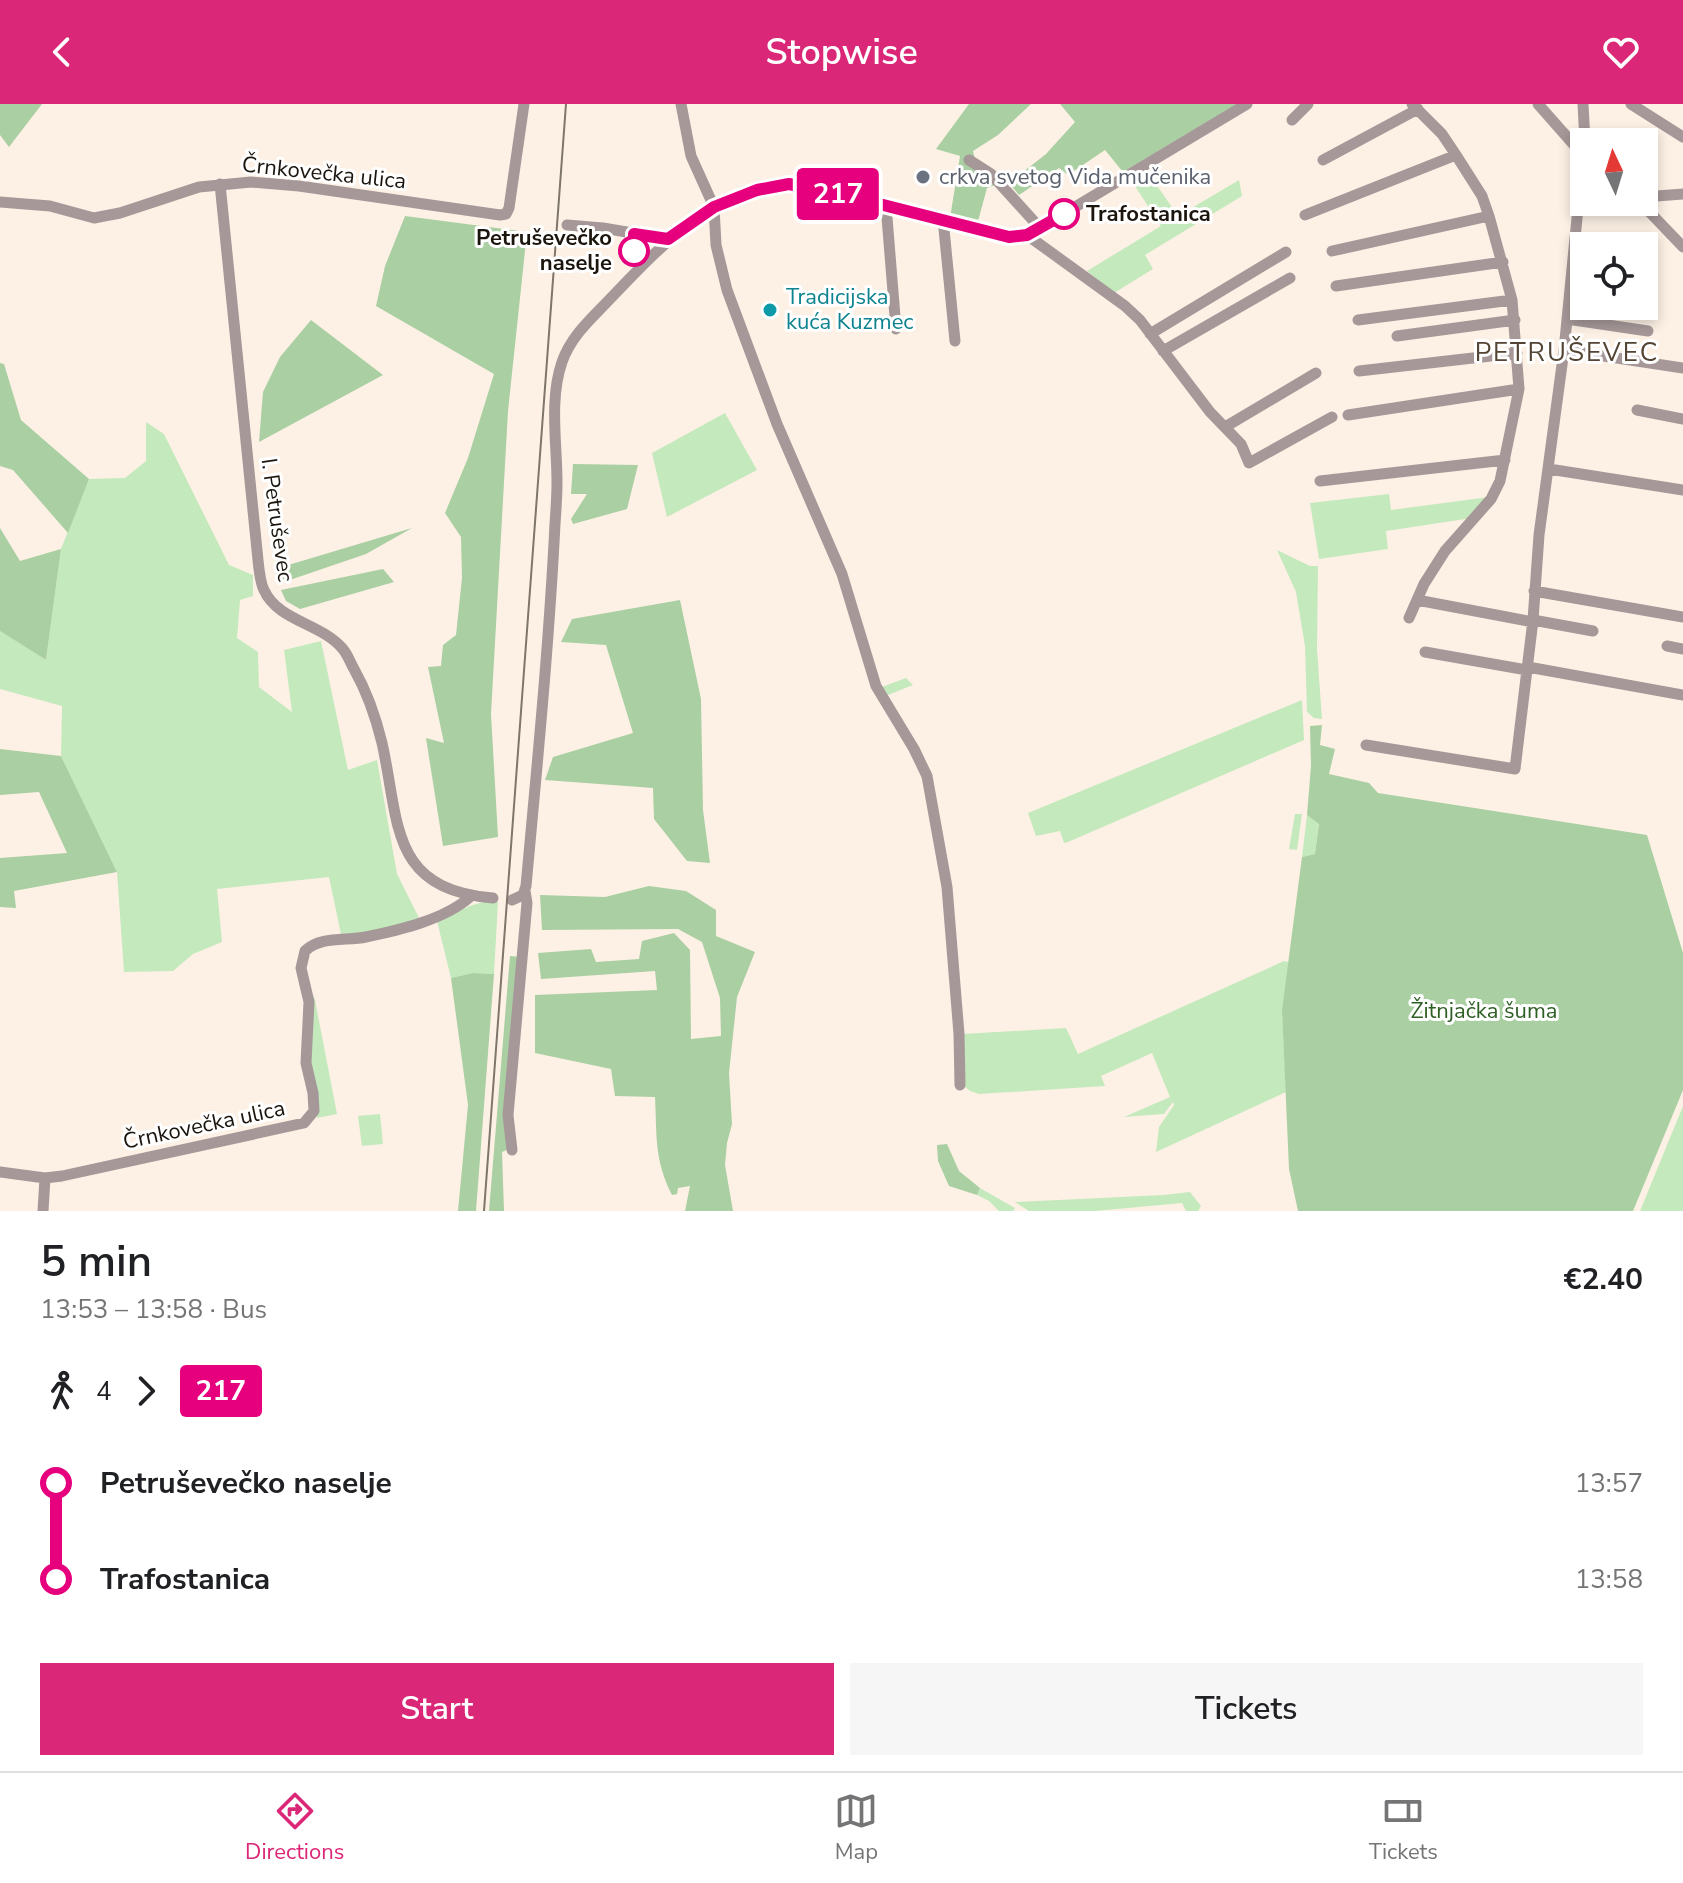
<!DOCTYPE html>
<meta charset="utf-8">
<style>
body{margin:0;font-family:"Nunito Sans",sans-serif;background:#f6f6f6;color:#202124;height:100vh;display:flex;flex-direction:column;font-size:30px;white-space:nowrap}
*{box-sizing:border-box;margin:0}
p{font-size:26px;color:#757577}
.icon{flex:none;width:44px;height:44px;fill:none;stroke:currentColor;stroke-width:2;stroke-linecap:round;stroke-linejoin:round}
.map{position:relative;height:1107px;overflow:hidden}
.sheet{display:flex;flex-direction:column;background:#fff;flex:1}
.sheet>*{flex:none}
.badge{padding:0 16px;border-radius:6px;font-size:28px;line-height:52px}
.needle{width:52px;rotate:356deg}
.buttons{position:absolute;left:1570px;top:24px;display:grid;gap:16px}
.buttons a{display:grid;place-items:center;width:88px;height:88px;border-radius:0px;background:#fff;box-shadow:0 4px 12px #0003;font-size:40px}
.map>.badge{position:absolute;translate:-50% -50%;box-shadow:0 0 0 4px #fff}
.legs{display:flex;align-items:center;gap:12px;height:88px;padding:0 40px;font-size:26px}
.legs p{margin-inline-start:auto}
.overview{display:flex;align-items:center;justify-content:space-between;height:136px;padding:0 40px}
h1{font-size:44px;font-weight:600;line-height:60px}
.button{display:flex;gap:16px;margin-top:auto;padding:16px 40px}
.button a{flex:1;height:92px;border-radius:0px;background:#db2777;color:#fff;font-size:32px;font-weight:600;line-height:92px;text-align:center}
.button a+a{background:#f6f6f6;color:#202124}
ul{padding:0 40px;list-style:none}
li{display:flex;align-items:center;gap:28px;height:96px;font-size:30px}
li i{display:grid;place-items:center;width:12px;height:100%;margin:0 10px;background:currentColor}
li i::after{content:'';width:20px;height:20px;margin:-10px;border:6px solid;border-radius:50%;background:#fff}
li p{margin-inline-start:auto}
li:first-child i{background:linear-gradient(#0000 50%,currentColor 0)}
li:last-child i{background:linear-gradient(currentColor 50%,#0000 0)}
header{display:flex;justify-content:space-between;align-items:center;height:104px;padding:0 40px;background:#db2777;color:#fff;font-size:36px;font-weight:600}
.dock{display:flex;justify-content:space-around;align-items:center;height:112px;border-top:2px solid #e0e0e0;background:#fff;font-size:22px;color:#757577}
.dock a{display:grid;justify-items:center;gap:4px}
.dock .selected{color:#db2777}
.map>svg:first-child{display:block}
.green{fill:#c4e9bd}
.forest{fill:#a9cfa2}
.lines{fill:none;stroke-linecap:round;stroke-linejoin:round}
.minor{stroke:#a69899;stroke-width:11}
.rail{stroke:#7e756b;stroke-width:2}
.line-1-casing{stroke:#fff;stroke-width:18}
.line-1{stroke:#e6007e;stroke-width:12}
.worship-dot{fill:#6b7280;stroke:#fff;stroke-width:3}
.stop-1-dot{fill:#fff;stroke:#e6007e;stroke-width:4}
.culture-dot{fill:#0f9aa8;stroke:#fff;stroke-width:3}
.labels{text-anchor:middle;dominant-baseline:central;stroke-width:6;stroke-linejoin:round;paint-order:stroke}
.street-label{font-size:22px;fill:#1c150e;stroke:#fff}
.worship-label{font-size:22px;fill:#5b616d;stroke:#fff;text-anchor:start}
.stop-label{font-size:22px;font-weight:bold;fill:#1c150e;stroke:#fff;text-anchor:start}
.culture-label{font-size:22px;fill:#0d838f;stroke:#fff;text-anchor:start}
.park-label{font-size:22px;fill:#2e5f25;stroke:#fff}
.quarter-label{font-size:26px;letter-spacing:2px;fill:#544433;stroke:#fff}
</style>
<header><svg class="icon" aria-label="back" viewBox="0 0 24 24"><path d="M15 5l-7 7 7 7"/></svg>Stopwise<svg class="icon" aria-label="heart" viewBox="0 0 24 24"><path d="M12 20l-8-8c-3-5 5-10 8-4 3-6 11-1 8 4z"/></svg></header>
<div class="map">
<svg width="1683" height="1107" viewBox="0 0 1683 1107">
<rect width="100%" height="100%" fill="#fdf1e5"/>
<path class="green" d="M 1147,67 L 1178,112 L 1239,76 L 1242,92 L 1145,151 L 1153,165 L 1114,189 L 1087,167 L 1161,122 L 1131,76 Z
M 725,309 L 757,366 L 667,413 L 652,349 Z
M 146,318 L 164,330 L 229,461 L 253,471 L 253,492 L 240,496 L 237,534 L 258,548 L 259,583 L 292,608 L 284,546 L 321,537 L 348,666 L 377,656 L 397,770 L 420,816 L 342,835 L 329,773 L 217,785 L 222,838 L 193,850 L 173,867 L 124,868 L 117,768 L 61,652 L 62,602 L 0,585 L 0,527 L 46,556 L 61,445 L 89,375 L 125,374 L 146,357 Z
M 1389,390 L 1391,406 L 1489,393 L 1472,414 L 1386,427 L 1388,445 L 1319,455 L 1310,399 Z
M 1277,446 L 1310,462 L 1318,462 L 1317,545 L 1322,615 L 1314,614 L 1307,608 L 1305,542 L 1296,488 Z
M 906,574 L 913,581 L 883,593 L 879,584 Z
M 1302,596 L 1304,636 L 1068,738 L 1064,739 L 1060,727 L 1036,732 L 1028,709 Z
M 1295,710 L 1302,710 L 1297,746 L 1289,745 Z
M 1307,711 L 1319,719 L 1315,750 L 1302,753 Z
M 486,797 L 498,798 L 494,870 L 473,869 L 451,874 L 437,817 L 470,802 Z
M 1284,857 L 1289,858 L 1282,906 L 1286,988 L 1156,1048 L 1159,1023 L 1174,1001 L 1173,998 L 1164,1010 L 1124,1013 L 1170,993 L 1152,949 L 1101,972 L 1105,982 L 979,990 L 970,987 L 963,981 L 962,930 L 1066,924 L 1078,950 Z
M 314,891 L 337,1010 L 317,1014 L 316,993 L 309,960 Z
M 1683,1002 L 1683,1107 L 1640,1107 Z
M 380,1010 L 383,1040 L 362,1042 L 358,1012 Z
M 980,1084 L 1015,1104 L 1013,1107 L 999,1107 L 989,1097 L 977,1091 Z
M 1190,1088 L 1201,1102 L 1198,1107 L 1186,1107 L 1182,1099 L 1095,1107 L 1029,1107 L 1015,1098 L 1164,1091 Z"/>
<path class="forest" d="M 0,0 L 42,0 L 9,43 L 0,31 Z
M 969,0 L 1031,0 L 998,31 L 973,47 C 976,62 982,71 995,81 L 987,84 L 977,121 L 950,114 L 960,52 L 936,45 Z
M 1060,0 L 1237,0 L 1123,68 L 1105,46 L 1068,71 L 1059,64 L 1019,91 L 1009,79 L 1046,50 L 1075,18 Z
M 405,112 L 527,128 L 508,307 L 491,610 L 498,733 L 443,742 L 426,634 L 444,639 L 428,563 L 441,562 L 443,541 L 456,531 L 462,474 L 461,433 L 445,409 L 468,354 L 494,270 L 376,202 L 385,162 Z
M 311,216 L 383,271 L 259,338 L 263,288 L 280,253 Z
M 0,259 L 4,260 L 21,316 L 89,375 L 68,429 L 13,366 L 0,362 Z
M 573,360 L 638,361 L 627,405 L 573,420 L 571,415 L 587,390 L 571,390 Z
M 0,424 L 20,457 L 61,445 L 46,556 L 0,527 Z
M 412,424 L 366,450 L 278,480 L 275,465 Z
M 383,465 L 394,478 L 300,505 L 286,497 L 281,486 Z
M 680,496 L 701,595 L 703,706 L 710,759 L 687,757 L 654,715 L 653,684 L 545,676 L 553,653 L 633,629 L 606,541 L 561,538 L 572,515 Z
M 1322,621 L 1320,641 L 1335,645 L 1329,670 L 1369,679 L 1378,689 L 1647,731 L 1683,849 L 1683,986 L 1633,1107 L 1298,1107 L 1289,1065 L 1282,906 L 1302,753 L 1315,750 L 1319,720 L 1307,711 L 1311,662 L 1310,622 Z
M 0,645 L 61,652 L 117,768 L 14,787 L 16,804 L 0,803 L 0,754 L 67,749 L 39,688 L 0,691 Z
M 649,782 L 686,787 L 716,806 L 716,832 L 755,848 L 737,893 L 729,969 L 732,1020 L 727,1039 L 725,1061 L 733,1107 L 685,1107 L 690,1082 L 678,1084 L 677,1090 L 672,1091 C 654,1055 657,1032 655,993 L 615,992 L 611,965 L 535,949 L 535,891 L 657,886 L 655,867 L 541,875 L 538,849 L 591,845 L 596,858 L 639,855 L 642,837 L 674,829 L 690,846 L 691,935 L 721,932 L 720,894 L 702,838 L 678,825 L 542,826 L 540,791 L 605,793 Z
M 510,852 L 521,853 L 509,1045 L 502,1048 L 504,1107 L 489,1107 Z
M 473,869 L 494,870 L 476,1107 L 458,1107 L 468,1001 L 451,874 Z
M 947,1040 L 959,1067 L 980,1084 L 977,1091 L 949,1082 L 938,1057 L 937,1041 Z"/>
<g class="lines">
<path class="minor" d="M 681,0 L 691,52 L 714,103 L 716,141 L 727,186 L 777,320 L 842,470 L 876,582 L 914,645 L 927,672 L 947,783 L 959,930 L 960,981
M 1538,0 L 1575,42 L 1584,46
M 1583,0 L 1585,38
M 1631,0 L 1683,33
M 1292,16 L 1308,0
M 969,56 L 991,70 L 1040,124
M 1323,56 L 1418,5
M 220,80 L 258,456 C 259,466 260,478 264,486 C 278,517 320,519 342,544 C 347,549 350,558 354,565 C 367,588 376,614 382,639 C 400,719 389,785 493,794
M 1644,93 L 1683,90
M 0,98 L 50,102 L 94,114 L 120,109 L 199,83 L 251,78 L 299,82 L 500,111 L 506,110 L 509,104 L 524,0
M 1640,98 L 1683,143
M 886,101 L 896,225
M 1305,111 L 1456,51
M 943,115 L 955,237
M 567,121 L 603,124 L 668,135
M 1027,131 L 1125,202 L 1140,216 L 1210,308 L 1241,340 L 1249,359 L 1332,313
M 1332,147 L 1489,112
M 1336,182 L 1503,158
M 1567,215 L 1648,227
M 1358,216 L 1512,196
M 1150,230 L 1286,148
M 1397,232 L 1515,216
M 1564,246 L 1683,264
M 1163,247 L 1290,174
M 1359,267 L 1517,249
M 1637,306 L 1683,315
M 1348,311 L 1519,285
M 1225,323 L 1316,269
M 1549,365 L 1683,386
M 1320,377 L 1505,356
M 1534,487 L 1683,513
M 1417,496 L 1533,518
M 1409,514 L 1424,480 L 1445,447 L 1491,395 L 1500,377 L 1519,285 L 1512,196 L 1489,112 L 1482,92 L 1456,51 L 1442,30 L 1412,0
M 1533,516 L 1593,527
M 1667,542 L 1683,545
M 1425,548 L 1527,566
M 1528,563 L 1683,591
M 1366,641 L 1515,665 L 1533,516 L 1539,431 L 1564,246 L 1584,43
M 512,796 L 523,791 L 526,782 C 537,662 549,541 555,420 C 556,406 557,392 557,378 C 557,339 549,296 562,258 C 571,232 591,215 609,196 C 659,144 720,76 799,80 L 1020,134 L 1040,124 L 1247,0
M 512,1046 L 508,1011 L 527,799 L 525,787
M 0,1068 L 45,1074 L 62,1072 L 304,1019 L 314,1007 L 313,989 L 306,959 L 309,898 L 301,864 L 305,847 C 320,832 346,837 366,833 C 399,826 444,816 470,793
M 43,1107 L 45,1074"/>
<path class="rail" d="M 484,1107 L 566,0"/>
</g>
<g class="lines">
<g class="line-1-casing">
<path id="line-1" d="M 634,147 L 634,130 L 668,135 L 714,103 L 757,86 L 789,80 L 844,91 L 1009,133 L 1027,131 L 1064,110"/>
</g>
<use href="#line-1" class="line-1"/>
</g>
<circle class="worship-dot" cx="923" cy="73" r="8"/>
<g class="stop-1-dot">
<circle cx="1064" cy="110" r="14"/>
<circle cx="634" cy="147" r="14"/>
</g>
<circle class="culture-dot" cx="770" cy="206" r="8"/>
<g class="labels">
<g class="street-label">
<text transform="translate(324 69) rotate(6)">Črnkovečka ulica</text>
<text transform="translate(277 416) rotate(82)">I. Petruševec</text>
<text transform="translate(204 1021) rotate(-12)">Črnkovečka ulica</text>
</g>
<g class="worship-label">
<text x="939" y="73">crkva svetog Vida mučenika</text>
</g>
<g class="stop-label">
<text x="1086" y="110">Trafostanica</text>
<text x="612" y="134" text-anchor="end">Petruševečko<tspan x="612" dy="25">naselje</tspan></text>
</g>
<g class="culture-label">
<text x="786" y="193">Tradicijska<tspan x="786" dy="25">kuća Kuzmec</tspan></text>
</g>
<g class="park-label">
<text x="1484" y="907">Žitnjačka šuma</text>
</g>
<g class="quarter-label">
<text x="1567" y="248">PETRUŠEVEC</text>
</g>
</g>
</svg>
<div class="buttons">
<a><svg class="needle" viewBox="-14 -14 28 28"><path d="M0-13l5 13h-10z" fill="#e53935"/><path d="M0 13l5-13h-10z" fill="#757577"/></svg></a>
<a><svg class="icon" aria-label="locate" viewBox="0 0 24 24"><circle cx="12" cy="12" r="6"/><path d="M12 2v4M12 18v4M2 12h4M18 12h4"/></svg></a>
</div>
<b class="badge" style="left:838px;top:90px;background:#e6007e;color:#fff">217</b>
</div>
<section class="sheet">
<div class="overview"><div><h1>5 min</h1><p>13:53 – 13:58 · Bus</p></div><b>€2.40</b></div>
<div class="legs"><svg class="icon" aria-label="walk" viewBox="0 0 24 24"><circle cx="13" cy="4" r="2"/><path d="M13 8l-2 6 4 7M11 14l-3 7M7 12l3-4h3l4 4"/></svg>4<svg class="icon" aria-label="forward" viewBox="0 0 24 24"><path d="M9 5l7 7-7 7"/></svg><b class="badge" style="background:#e6007e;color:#fff">217</b></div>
<ul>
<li><i style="color:#e6007e"></i><b>Petruševečko naselje</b><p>13:57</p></li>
<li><i style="color:#e6007e"></i><b>Trafostanica</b><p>13:58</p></li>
</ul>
<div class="button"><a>Start</a><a>Tickets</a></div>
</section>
<nav class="dock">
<a class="selected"><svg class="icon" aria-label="directions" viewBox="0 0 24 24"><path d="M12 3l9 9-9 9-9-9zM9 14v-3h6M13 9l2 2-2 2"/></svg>Directions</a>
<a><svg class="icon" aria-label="map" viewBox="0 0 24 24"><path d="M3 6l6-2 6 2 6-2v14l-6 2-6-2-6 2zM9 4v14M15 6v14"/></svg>Map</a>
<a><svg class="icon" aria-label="tickets" viewBox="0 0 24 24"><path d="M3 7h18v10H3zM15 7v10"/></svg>Tickets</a>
</nav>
